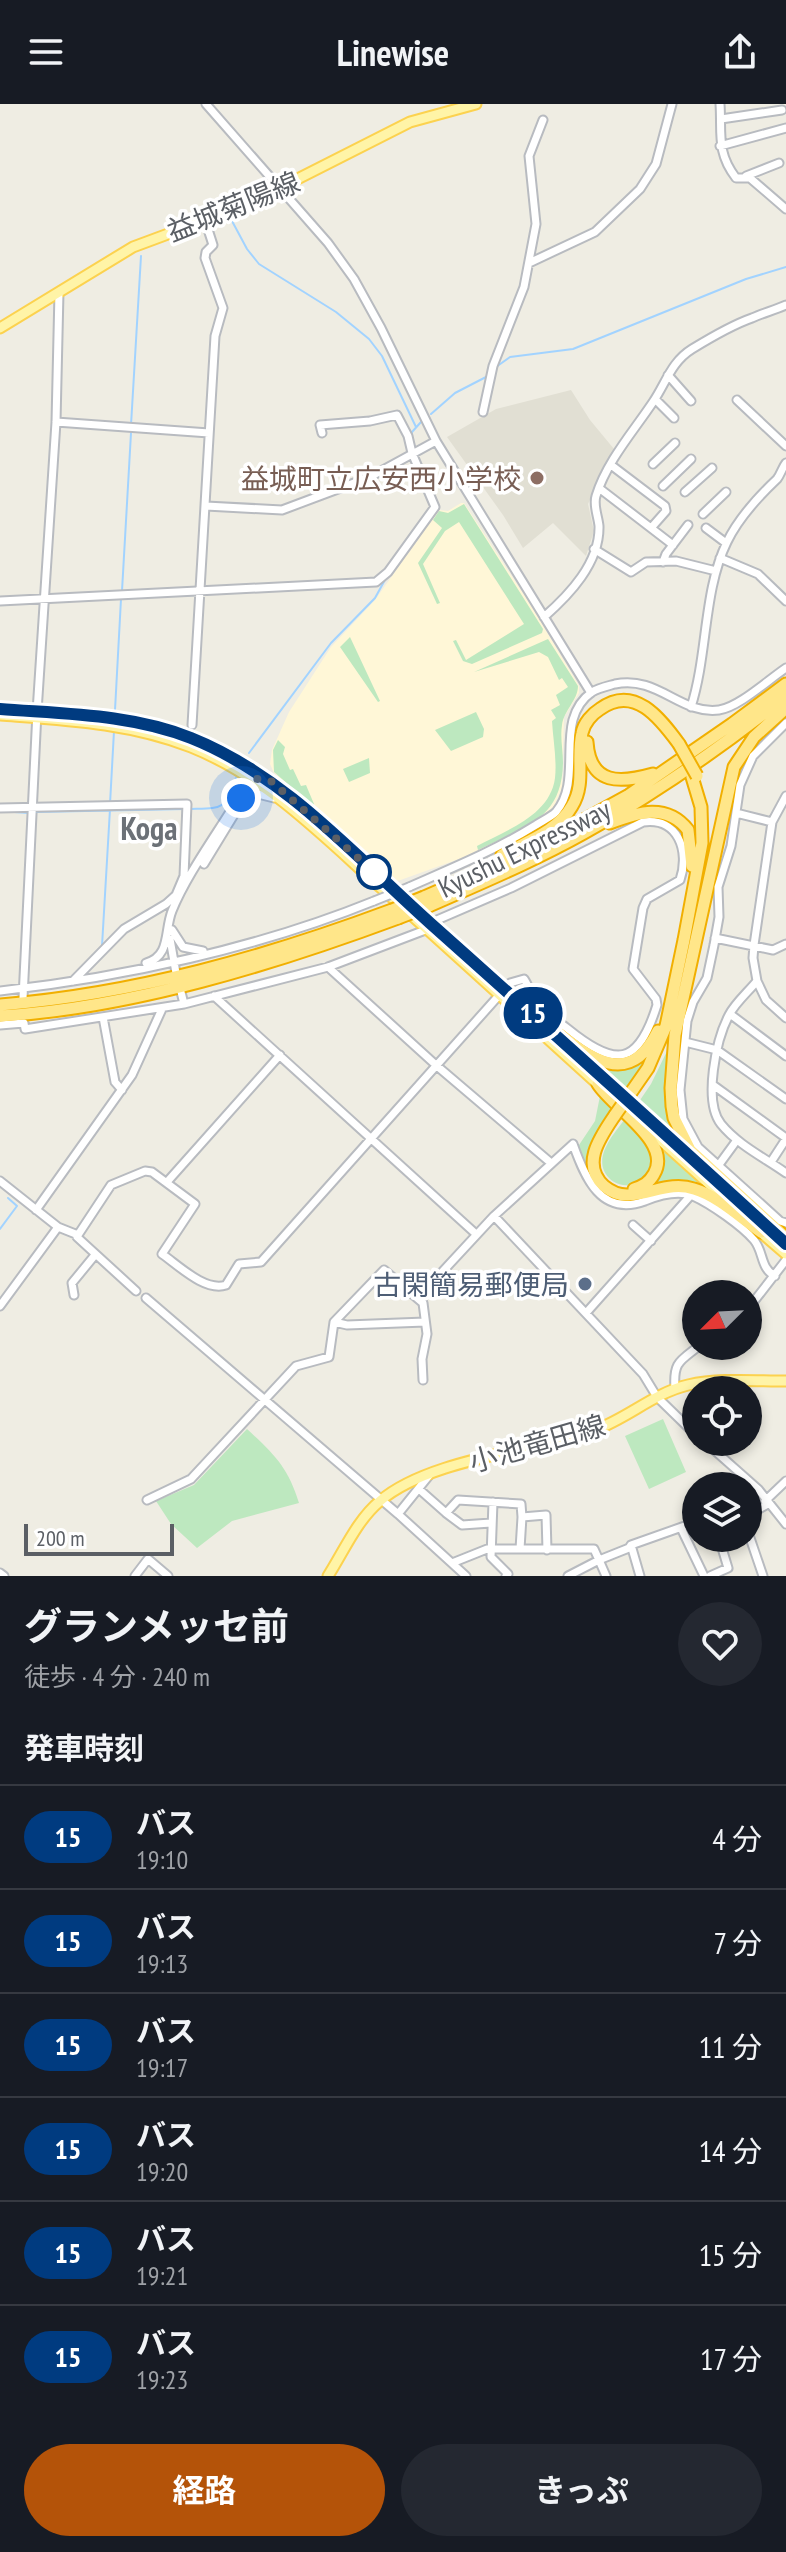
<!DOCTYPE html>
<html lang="ja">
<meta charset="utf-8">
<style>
body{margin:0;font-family:"PT Sans Narrow","Noto Sans JP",sans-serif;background:#242831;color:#f1f3f6;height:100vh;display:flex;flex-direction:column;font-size:30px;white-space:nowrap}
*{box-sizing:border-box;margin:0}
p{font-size:26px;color:#9ea1a6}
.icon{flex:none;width:44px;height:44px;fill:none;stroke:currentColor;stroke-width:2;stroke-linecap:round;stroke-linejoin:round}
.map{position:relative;height:1472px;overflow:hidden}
.details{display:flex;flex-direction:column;background:#171b24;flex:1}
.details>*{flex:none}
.badge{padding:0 16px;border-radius:26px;font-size:28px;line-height:52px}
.needle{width:52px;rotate:246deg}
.buttons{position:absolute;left:682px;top:1176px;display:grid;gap:16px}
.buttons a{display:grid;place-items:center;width:80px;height:80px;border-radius:50%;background:#171b24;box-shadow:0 4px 12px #0003;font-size:40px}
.scale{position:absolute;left:24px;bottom:20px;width:150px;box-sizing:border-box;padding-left:8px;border:4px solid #5b5f65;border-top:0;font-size:22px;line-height:28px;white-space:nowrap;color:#5b5f65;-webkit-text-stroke:6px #fff;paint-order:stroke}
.you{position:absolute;width:40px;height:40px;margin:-20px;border:6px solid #fff;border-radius:50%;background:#1a73e8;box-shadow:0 0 0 12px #1a73e833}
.map>.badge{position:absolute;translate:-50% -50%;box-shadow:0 0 0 4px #fff}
h2{padding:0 24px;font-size:30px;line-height:72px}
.round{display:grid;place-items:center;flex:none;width:84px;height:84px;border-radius:42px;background:#242831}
.overview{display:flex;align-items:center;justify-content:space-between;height:136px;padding:0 24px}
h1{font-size:38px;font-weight:700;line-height:60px}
.cta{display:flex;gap:16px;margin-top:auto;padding:16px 24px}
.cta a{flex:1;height:92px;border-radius:48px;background:#b45309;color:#fff;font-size:32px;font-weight:700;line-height:92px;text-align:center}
.cta a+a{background:#242831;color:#f1f3f6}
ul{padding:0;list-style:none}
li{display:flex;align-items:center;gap:24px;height:104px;padding:0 24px;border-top:2px solid #363941}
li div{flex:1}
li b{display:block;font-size:30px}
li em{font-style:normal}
li .badge{min-width:88px;font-weight:700;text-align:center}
header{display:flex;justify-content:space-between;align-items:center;height:104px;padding:0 24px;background:#171b24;font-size:36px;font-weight:700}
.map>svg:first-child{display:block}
.commercial{fill:#fff7d7}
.education{fill:#e1dfd3}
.green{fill:#bde8bf}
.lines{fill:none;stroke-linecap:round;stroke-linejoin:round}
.stream{stroke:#a2d3ff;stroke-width:2}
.minor-casing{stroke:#b8bbc0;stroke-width:11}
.major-casing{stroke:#fcd24f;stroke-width:13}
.highway-casing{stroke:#f1af00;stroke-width:15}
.minor{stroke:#fff;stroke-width:7}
.major{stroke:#fff4a7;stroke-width:9}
.highway{stroke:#ffe689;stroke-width:11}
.minor-bridge-casing{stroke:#b8bbc0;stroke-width:11;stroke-linecap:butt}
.highway-bridge-casing{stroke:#f1af00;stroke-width:15;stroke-linecap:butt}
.minor-bridge{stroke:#fff;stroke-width:7}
.highway-bridge{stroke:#ffe689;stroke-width:11}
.line-casing{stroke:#fff;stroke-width:18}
.line{stroke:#003b80;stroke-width:12}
.walk{stroke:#5b5f65;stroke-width:8;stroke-dasharray:0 14.4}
.education-dot{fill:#8d6e63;stroke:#fff;stroke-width:3}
.stop-dot{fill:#fff;stroke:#003b80;stroke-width:4}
.service-dot{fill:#5c6f8a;stroke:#fff;stroke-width:3}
.labels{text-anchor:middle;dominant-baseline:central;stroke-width:7;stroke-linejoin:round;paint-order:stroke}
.street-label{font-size:28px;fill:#5b5f65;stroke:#fff}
.education-label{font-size:28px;fill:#785e54;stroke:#fff;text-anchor:end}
.service-label{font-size:28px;fill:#4e5e75;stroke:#fff;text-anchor:end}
.quarter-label{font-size:32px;font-weight:bold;fill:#6c7177;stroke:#fff}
</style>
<header><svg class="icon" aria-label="menu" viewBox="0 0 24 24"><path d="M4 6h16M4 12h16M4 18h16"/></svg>Linewise<svg class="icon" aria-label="share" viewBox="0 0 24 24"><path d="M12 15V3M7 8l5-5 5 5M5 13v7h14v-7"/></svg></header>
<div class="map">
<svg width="786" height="1472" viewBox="0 0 786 1472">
<rect width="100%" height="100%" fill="#efede3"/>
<path class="commercial" d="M 461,399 L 464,399 L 533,505 L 579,582 L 579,589 L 564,613 L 562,684 L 553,704 L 531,721 L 470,751 L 395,778 L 274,669 L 270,660 L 272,646 L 289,608 L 331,543 L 375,496 L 439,406 L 448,407 Z"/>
<path class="education" d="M 571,286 L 590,316 L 614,345 L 588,400 L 594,427 L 586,452 L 553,419 L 523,444 L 503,411 L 447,333 L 496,305 Z"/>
<path class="green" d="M 464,400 L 543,525 L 542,529 L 472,560 L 463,557 L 453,537 L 456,536 L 466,556 L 524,520 L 459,418 L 445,427 L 423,460 L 440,499 L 437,500 L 418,459 L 442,424 L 433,416 L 439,407 L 448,409 Z
M 350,533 L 380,597 L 378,598 L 340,543 Z
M 548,535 L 578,582 C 578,596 564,606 562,621 C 560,634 563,646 563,659 C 562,716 523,724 478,746 L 477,742 C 506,726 550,712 555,674 C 557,656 553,635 552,617 L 556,614 L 551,606 L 560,601 L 556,591 L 568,583 L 562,574 L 559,576 L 548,553 L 539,548 L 474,568 Z
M 476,608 L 484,625 L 483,633 L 451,647 L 435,626 Z
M 278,636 L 285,643 L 283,650 L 290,666 L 293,665 L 301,682 L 306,681 L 314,700 L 313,702 L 274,668 L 273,646 Z
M 369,654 L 370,669 L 349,678 L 343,665 Z
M 663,921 L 646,965 L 627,993 L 580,949 C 625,971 643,972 663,921 Z
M 669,943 L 669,980 L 686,1046 L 636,1002 L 651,980 Z
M 600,992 L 616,1007 L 601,1026 L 594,1078 L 577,1044 L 595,1017 Z
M 625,1015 C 647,1036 670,1059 634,1081 C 625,1082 616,1081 609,1074 C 591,1055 613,1031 625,1015 Z
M 658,1040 L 706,1083 L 703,1086 L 644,1084 Z
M 663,1315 L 686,1368 L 649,1385 L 625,1332 Z
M 247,1325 C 274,1350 288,1363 299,1399 L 232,1417 L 197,1444 L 171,1420 L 156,1397 L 194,1381 Z"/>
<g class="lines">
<path class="stream" d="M 232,117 L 247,145 L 259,160 L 336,208 L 369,235 L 382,252 L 416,323
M 496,263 L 510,253 L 573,245 L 746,175 L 786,163
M 431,310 L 455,289 L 486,273
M 131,321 L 141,152
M 411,333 L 412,328 L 421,318
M 426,421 L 434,410
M 122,487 L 131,329
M 166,492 L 196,491
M 115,606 L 121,495
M 249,649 L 331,539 L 375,494 L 386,474
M 110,700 L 114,627
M 191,705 C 221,704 228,706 236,674
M 1,707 L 28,709
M 35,708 L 185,705
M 78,867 L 102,842 L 110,705
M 0,1125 L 17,1102 L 8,1094"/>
<g class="minor-casing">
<path id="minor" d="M 206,0 L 328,139 L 354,175 L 381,224 L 436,337 L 591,589
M 720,0 C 722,29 716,48 736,74 L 750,74 L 786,105
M 721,15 L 782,6
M 720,42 L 786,24
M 746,72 L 779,59
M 529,159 L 595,128 L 640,85 L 656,60 L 672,0
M 668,271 L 691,297
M 655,295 L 674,314
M 737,296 L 786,342
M 483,308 L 493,262 L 524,183 L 536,120 L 529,52 L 543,16
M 56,318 L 209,329
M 653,360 L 675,339
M 611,361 L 665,402 L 666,407 L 651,424
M 663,382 L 691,355
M 599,384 L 673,441
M 685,388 L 712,364
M 206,402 L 282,406 L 370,373 L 436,337
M 703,410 L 726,388
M 706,424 L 726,439
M 594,445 L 631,468 L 646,458 L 676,457 L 716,467
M 720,454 L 758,470 L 786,497
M 663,458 L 666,450 L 688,421
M 0,497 L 376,478 L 388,468 L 435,403 L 412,349 L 408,332 L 397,311 L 370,317 L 320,321 L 322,329
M 544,513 C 569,491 600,459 599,422 C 598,412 593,401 596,392 C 607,357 633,328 653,298 C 666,279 671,258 692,245 C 710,234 732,221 752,214 C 763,209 775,206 786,201
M 691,603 C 708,550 703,487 727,438 C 738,415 759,392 777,375 C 781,370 782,364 786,359
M 786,619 L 753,652 L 740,681 L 731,742 L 718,783 L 719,813 L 714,841 L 707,874 L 693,898 L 687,917 L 680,986 L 683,1015 L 698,1043 L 780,1117 L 786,1119
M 192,621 L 215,232 L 223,204 L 205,154 L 206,148 L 213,141 L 205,116
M 786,692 L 772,718 L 754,841 L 753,854 L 757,877 C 748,888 735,899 729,911 C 716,936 703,997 721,1020 C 738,1041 765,1054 786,1069
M 0,704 L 187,700 L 184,772 L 176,791 L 166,800 L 124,825 L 73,877
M 736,709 L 772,718
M 204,760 L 240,701 L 258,690 L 274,694
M 409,783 C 452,764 496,746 536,721 C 542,717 551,713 556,708 C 585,674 552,616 592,588 C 598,584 608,582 615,580 C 658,571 680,611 719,606 C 739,603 768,576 786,564
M 172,826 L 183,843 L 203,847
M 715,834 L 773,846 L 786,840
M 170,835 L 176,869
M 146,859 C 171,852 164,827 172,807 C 186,772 216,731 236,698 L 241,694 L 250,673
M 328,863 L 437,962 L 551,1059
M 757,877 L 766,896 L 786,914
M 0,887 C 125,873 258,844 374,797
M 181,888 L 184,900
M 214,892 L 476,1130
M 23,894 L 37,608 L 56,318 L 59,188
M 730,910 L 786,952
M 103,913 L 115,978 L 122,986
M 0,921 L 24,919 L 25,925 L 184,900 L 328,863 L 428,825
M 685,938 L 717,946 L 786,995
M 713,981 L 786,1034
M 771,1058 L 786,1035
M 718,1062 L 737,1036
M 0,1077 L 58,1123 L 78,1131 L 77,1133 L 136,1187
M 167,1078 L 280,951
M 36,1106 L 132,971 L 162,905
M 494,1112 L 643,1270 L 657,1293 L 696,1331
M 633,1121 L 651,1137
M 78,1131 L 111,1081 L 145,1067 L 152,1068 L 195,1100 L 162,1150 C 178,1161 205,1188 226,1181 L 239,1160 L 261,1158 L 510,879 L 524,875 C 529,882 530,890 535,897 C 543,908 558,917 568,925 C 616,964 638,962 657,901 L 656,895 L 633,865 L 643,804 L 647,795 L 680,776 C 690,747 678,713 643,718 L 511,784 L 430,819
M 74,1191 L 72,1179 L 95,1151
M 146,1194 L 398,1410 L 466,1472
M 418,1194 L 494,1112 L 573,1040 C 585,1074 601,1113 645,1097 C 660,1091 678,1086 693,1092 C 711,1100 742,1122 754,1136 C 764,1148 760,1164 775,1172
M 0,1202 L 58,1123
M 748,1205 L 786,1156
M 586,1209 L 691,1091
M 334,1218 L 347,1221 L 425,1218
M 675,1284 C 673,1258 680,1257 699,1242
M 705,1338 L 758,1385 L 786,1420
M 420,1386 L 446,1409 L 458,1396 L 521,1400 L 522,1413 L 546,1411 L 547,1446
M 147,1396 L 191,1375 L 296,1262 L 329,1253 L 334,1218 L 384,1166 L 423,1199 L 427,1230 L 422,1255 L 423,1276
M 765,1397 L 786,1377
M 493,1398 L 491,1453 L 508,1470 L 506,1472
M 446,1409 L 462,1421 L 491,1419
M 398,1410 L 431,1369
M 748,1411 L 768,1400
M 681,1424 L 704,1472
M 748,1428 L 763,1472
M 631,1441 L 640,1472
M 520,1445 L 522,1413
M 452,1459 L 487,1445 L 594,1445 L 599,1456 L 629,1444 L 631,1441 L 696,1418
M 0,1469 L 4,1472
M 135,1472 L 148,1455 L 168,1472
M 568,1472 L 599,1456 L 606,1472
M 710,1472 L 728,1464 L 719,1434"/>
</g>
<g class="major-casing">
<path id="major" d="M 0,224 L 133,143 L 246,101 L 410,18 L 476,0
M 63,610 L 137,619 L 191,634 L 271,677 L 540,915
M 0,611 C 65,616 130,619 191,643 C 266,673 322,731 381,784 C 455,850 528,917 602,984
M 569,942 L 694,1056
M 640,1018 L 730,1099
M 758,1126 L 786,1150
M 328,1472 C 344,1447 357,1416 380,1397 C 429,1355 533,1347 595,1326 C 628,1314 654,1289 688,1281 C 719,1274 754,1277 786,1277"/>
</g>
<g class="highway-casing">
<path id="highway" d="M 786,604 L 754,633 L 734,663 L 675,931 L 671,984 L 672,1002 L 674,1014 L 690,1046 L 786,1134
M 587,638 C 590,682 621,679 653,670
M 610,719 C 638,708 667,699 688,726 L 692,762
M 502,751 C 526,738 558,727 572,702 C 586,680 576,653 582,629 C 584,619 592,610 600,605 C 634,580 660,614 679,640
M 424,793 L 518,752 L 629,691 L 732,620 L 786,580
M 429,802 C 481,779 534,757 584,729 C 655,690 723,642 786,592
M 0,901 C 135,890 266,853 392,806
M 0,912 C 132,904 274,860 398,814
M 538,913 C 578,943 625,994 658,927
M 598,980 C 613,1004 673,1038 654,1070 C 649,1079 643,1082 634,1085
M 632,987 L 648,964 L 666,922 L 684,836 L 702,739 L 701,703 L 692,673
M 615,1011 C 601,1032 580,1060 604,1082 C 610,1087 619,1091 627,1091 C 650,1091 670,1077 694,1085 C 718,1092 741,1114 761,1128"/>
</g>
<use href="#minor" class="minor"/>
<use href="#major" class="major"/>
<use href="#highway" class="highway"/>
<g class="minor-bridge-casing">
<path id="minor-bridge" d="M 374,797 L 409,783"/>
</g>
<g class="highway-bridge-casing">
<path id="highway-bridge" d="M 679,640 L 697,672
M 392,806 L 424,793
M 398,814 L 429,802
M 615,1011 L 632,987"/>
</g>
<use href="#minor-bridge" class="minor-bridge"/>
<use href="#highway-bridge" class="highway-bridge"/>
</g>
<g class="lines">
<g class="line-casing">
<path id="line" d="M 0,605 C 64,610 131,610 191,634 C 286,672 355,752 430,819 C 549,925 668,1032 786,1140"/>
</g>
<use href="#line" class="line"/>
<path class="walk" d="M 241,694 L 251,674 L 271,677 L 374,768"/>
</g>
<circle class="education-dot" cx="537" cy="374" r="8"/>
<circle class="stop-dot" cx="374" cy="768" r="16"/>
<circle class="service-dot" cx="585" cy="1180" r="8"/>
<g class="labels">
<g class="street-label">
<text transform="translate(233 102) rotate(-22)">益城菊陽線</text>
<text transform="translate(524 744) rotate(-26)">Kyushu Expressway</text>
<text transform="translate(537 1339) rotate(-16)">小池竜田線</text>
</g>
<g class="education-label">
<text x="521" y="374">益城町立広安西小学校</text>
</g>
<g class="service-label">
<text x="569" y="1180">古閑簡易郵便局</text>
</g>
<g class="quarter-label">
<text x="149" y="724">Koga</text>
</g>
</g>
</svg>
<div class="buttons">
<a><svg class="needle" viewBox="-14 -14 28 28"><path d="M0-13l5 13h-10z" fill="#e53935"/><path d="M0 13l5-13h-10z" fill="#9ea1a6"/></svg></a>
<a><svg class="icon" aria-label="locate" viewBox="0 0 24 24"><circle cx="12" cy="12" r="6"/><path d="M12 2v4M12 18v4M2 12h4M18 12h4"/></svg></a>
<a><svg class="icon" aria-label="layers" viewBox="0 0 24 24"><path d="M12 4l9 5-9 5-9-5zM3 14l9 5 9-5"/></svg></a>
</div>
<div class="scale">200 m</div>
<div class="you" style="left:241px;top:694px"></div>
<b class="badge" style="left:533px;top:909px;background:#003b80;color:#fff">15</b>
</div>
<section class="details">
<div class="overview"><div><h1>グランメッセ前</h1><p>徒歩 · 4 分 · 240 m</p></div><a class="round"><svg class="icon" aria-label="heart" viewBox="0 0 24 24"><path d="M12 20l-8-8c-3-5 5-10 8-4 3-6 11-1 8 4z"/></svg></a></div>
<h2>発車時刻</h2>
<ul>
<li><span class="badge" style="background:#003b80;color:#fff">15</span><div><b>バス</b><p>19:10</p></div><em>4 分</em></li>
<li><span class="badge" style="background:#003b80;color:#fff">15</span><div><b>バス</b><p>19:13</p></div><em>7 分</em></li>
<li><span class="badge" style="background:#003b80;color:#fff">15</span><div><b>バス</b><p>19:17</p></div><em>11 分</em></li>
<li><span class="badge" style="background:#003b80;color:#fff">15</span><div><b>バス</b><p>19:20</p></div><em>14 分</em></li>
<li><span class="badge" style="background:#003b80;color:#fff">15</span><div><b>バス</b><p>19:21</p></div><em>15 分</em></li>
<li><span class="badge" style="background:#003b80;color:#fff">15</span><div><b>バス</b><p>19:23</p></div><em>17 分</em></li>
</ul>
<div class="cta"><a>経路</a><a>きっぷ</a></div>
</section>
